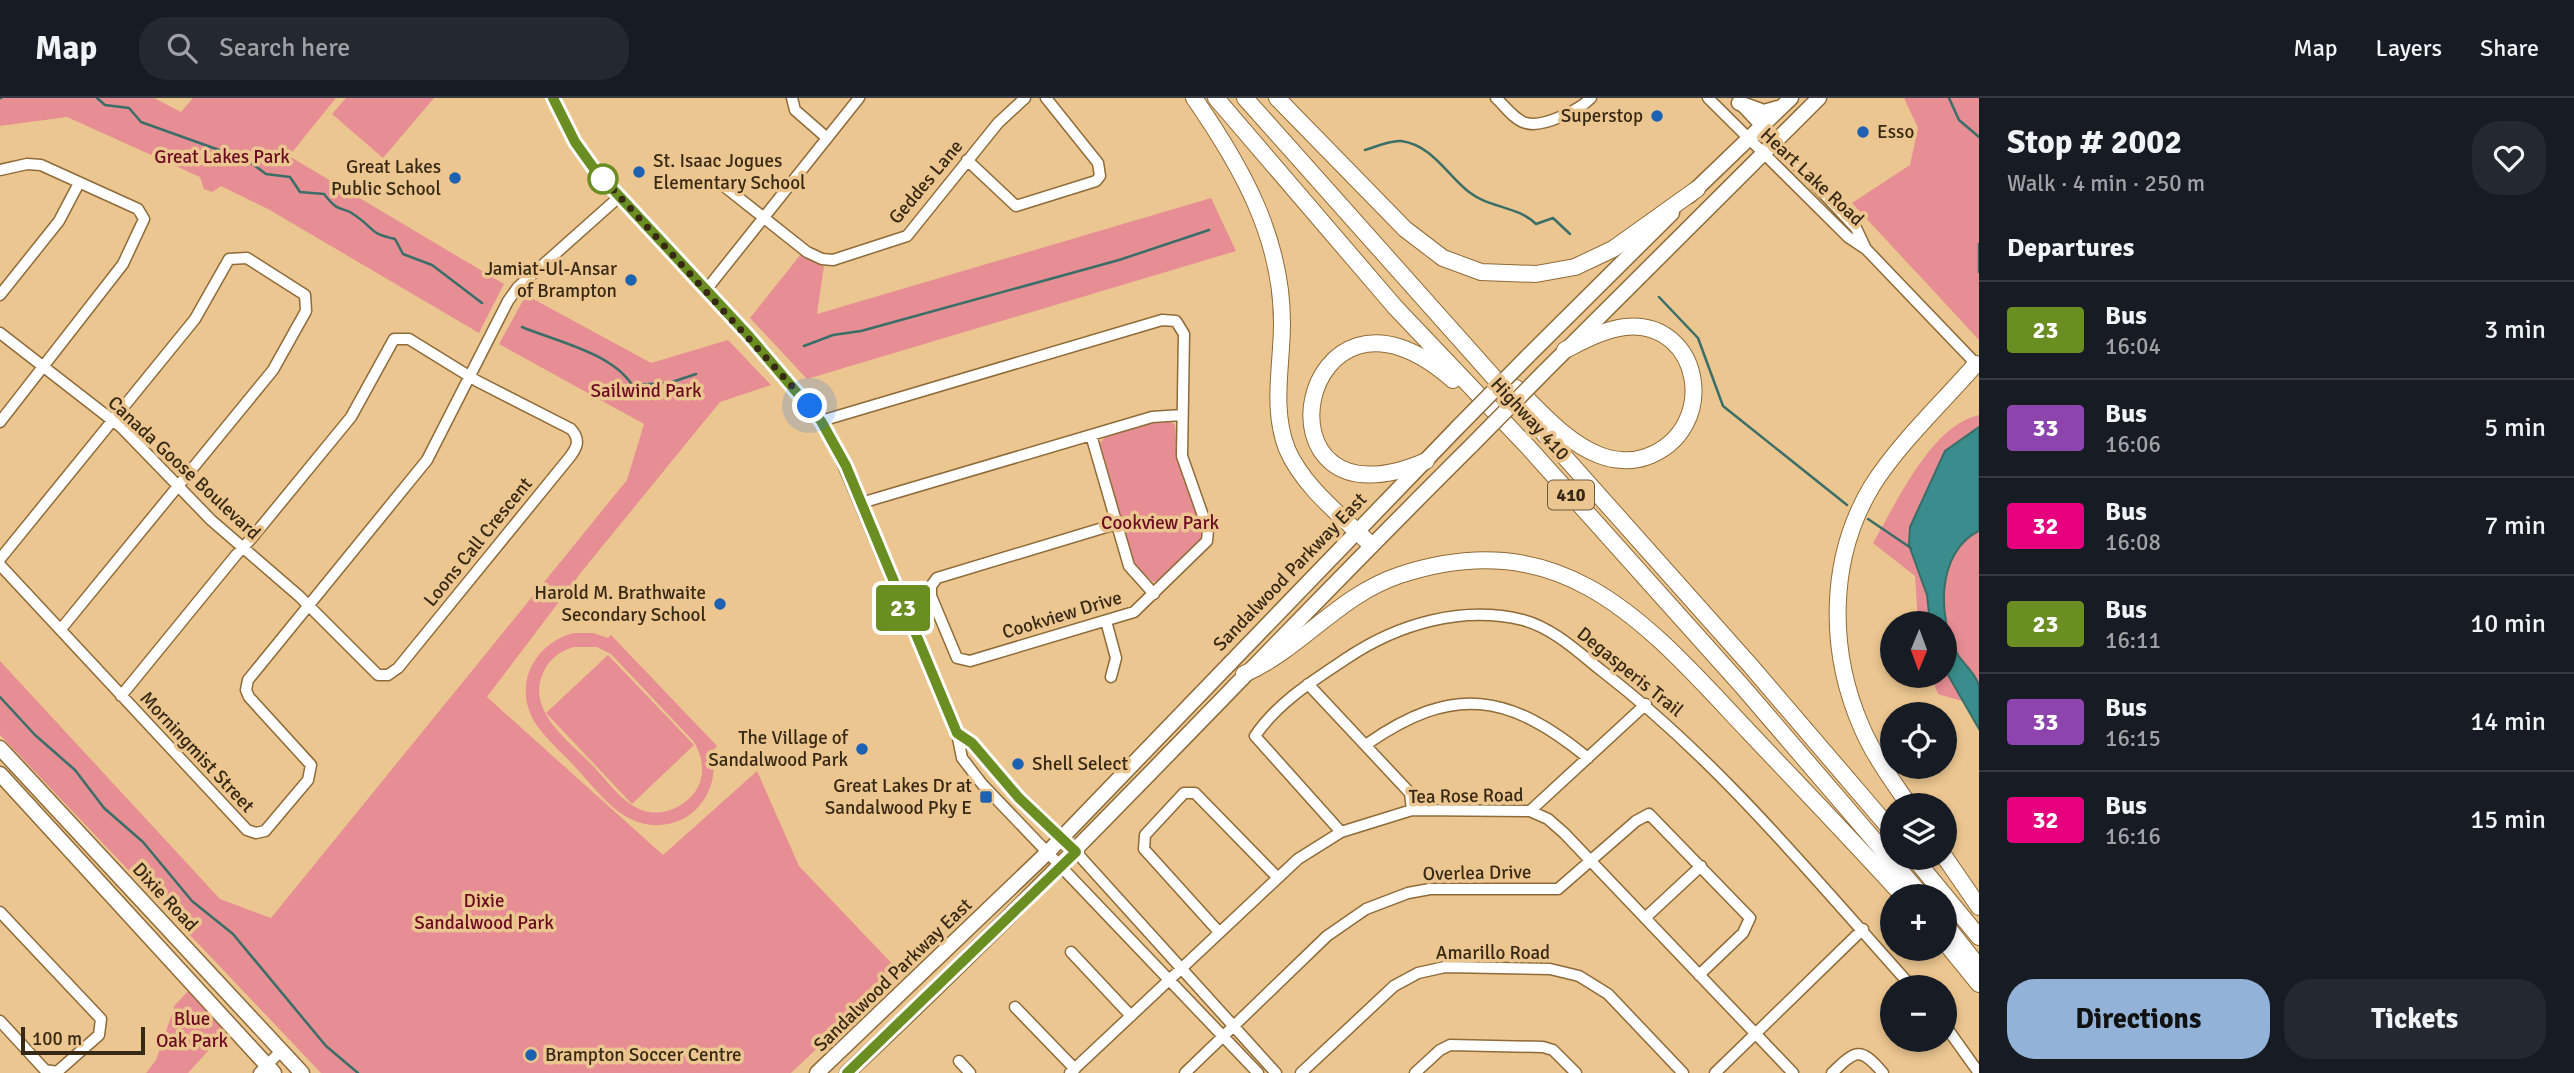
<!DOCTYPE html>
<meta charset="utf-8">
<style>
body{margin:0;font-family:Signika,sans-serif;background:#242831;color:#f1f3f6;height:100vh;display:flex;flex-direction:column;font-size:26px;white-space:nowrap}
*{box-sizing:border-box;margin:0}
p{font-size:23px;color:#9ea1a6}
.icon{flex:none;width:38px;height:38px;fill:none;stroke:currentColor;stroke-width:2;stroke-linecap:round;stroke-linejoin:round}
.map{position:relative;flex:1;overflow:hidden}
.drawer{display:flex;flex-direction:column;background:#171b24;width:595px}
.drawer>*{flex:none}
.badge{padding:0 14px;border-radius:5px;font-size:24px;line-height:46px}
.needle{width:46px;rotate:181deg}
.fabs{position:absolute;left:1880px;top:513px;display:grid;gap:14px}
.fabs a{display:grid;place-items:center;width:77px;height:77px;border-radius:50%;background:#171b24;box-shadow:0 4px 10px #0003;font-size:35px}
.scale{position:absolute;left:21px;bottom:18px;width:124px;box-sizing:border-box;padding-left:7px;border:4px solid #382914;border-top:0;font-size:19px;line-height:24px;white-space:nowrap;color:#382914;-webkit-text-stroke:5px #ecc690;paint-order:stroke}
.you{position:absolute;width:35px;height:35px;margin:-18px;border:5px solid #fff;border-radius:50%;background:#1a73e8;box-shadow:0 0 0 10px #1a73e833}
.map>.badge{position:absolute;translate:-50% -50%;box-shadow:0 0 0 4px #fff}
h2{padding:0 28px;font-size:26px;line-height:63px}
.round{display:grid;place-items:center;flex:none;width:74px;height:74px;border-radius:28px;background:#242831}
.head{display:flex;align-items:center;justify-content:space-between;height:119px;padding:0 28px}
h1{font-size:33px;font-weight:700;line-height:52px}
.action{display:flex;gap:14px;margin-top:auto;padding:14px 28px}
.action a{flex:1;height:80px;border-radius:28px;background:#92b2d7;color:#111;font-size:28px;font-weight:700;line-height:80px;text-align:center}
.action a+a{background:#242831;color:#f1f3f6}
ul{padding:0;list-style:none}
li{display:flex;align-items:center;gap:21px;height:98px;padding:0 28px;border-top:2px solid #363941}
li div{flex:1}
li b{display:block;font-size:26px}
li em{font-style:normal}
li .badge{min-width:77px;font-weight:700;text-align:center}
header{display:flex;align-items:center;gap:42px;box-sizing:border-box;height:98px;padding:0 35px;background:#171b24;border-bottom:2px solid #363941}
header strong{font-size:33px}
nav{display:flex;gap:38px;margin-inline-start:auto;font-size:24px}
.search{width:490px;height:63px;background:#242831;display:flex;align-items:center;gap:18px;box-sizing:border-box;padding:0 24px;border-radius:28px;color:#9ea1a6;font-size:26px}
main{display:flex;flex:1;min-height:0}
.map>svg:first-child{display:block}
.green{fill:#e68e94;fill-rule:evenodd}
.water{fill:#3b8c8c;stroke:#3a6e68;stroke-width:2}
.lines{fill:none;stroke-linecap:round;stroke-linejoin:round}
.stream{stroke:#3a6e68;stroke-width:2.5}
.minor-casing{stroke:#8e6b38;stroke-width:13}
.major-casing{stroke:#8e6b38;stroke-width:17}
.highway-casing{stroke:#8e6b38;stroke-width:18}
.minor{stroke:#fff;stroke-width:10}
.major{stroke:#fff;stroke-width:14}
.highway{stroke:#fff;stroke-width:16}
.major-bridge-casing{stroke:#8e6b38;stroke-width:17;stroke-linecap:butt}
.major-bridge{stroke:#fff;stroke-width:14}
.line-casing{stroke:#fff;stroke-width:16}
.line{stroke:#6b8e23;stroke-width:10}
.walk{stroke:#382914;stroke-width:7;stroke-dasharray:0 12.6}
.poi-dot{fill:#1d62b2;stroke:#ecc690;stroke-width:2.5}
.stop-dot{fill:#fff;stroke:#6b8e23;stroke-width:3.5}
.labels{text-anchor:middle;dominant-baseline:central;stroke-width:7;stroke-linejoin:round;paint-order:stroke}
.shield{fill:#ecc690;stroke:#6e5839;stroke-width:2}
.shield-label{font-size:18px;font-weight:bold;fill:#382914}
.poi-label{font-size:19px;fill:#382914;stroke:#ecc690;text-anchor:end}
.park-label{font-size:19px;fill:#6c0a22;stroke:#ecc690}
.street-label{font-size:19px;fill:#382914;stroke:#ecc690}
</style>
<header>
<strong>Map</strong>
<div class="search"><svg class="icon" aria-label="search" viewBox="0 0 24 24"><circle cx="10" cy="10" r="6"/><path d="M15 15l6 6"/></svg>Search here</div>
<nav><a>Map</a><a>Layers</a><a>Share</a></nav>
</header>
<main>
<div class="map">
<svg width="1979" height="975" viewBox="0 0 1979 975">
<rect width="100%" height="100%" fill="#ecc690"/>
<path class="green" d="M 0,0 L 154,0 L 181,14 L 193,0 L 336,0 L 289,58 L 504,186 L 479,235 L 268,111 L 221,88 L 212,94 L 204,91 L 200,79 L 67,19 L 0,28 Z
M 346,0 L 434,0 L 383,60 L 332,16 Z
M 1904,0 L 1979,0 L 1979,242 L 1852,105 L 1910,67 L 1918,30 Z
M 1211,100 L 1236,153 L 807,281 L 750,220 L 801,156 L 824,168 L 817,216 Z
M 526,197 L 651,265 L 728,242 L 771,287 L 720,304 L 583,472 L 487,599 L 663,757 L 757,673 L 799,768 L 899,873 L 791,975 L 321,975 L 0,637 L 0,563 L 220,801 L 271,820 L 627,382 L 644,326 L 499,246 Z
M 1979,317 L 1979,608 L 1938,596 L 1931,578 L 1944,578 L 1944,525 L 1918,525 L 1915,478 L 1873,445 C 1896,406 1931,327 1979,317 Z
M 1158,323 L 1170,323 L 1175,327 L 1178,364 L 1203,435 L 1200,442 L 1161,482 L 1153,484 L 1134,466 L 1100,345 L 1105,339 Z
M 573,535 L 593,535 L 608,540 L 611,537 L 717,648 L 712,653 C 716,673 713,692 699,708 C 692,717 680,724 668,726 C 626,734 602,698 577,671 C 564,656 545,641 534,623 C 513,587 534,546 573,535 ZM 574,549 L 597,549 L 611,556 L 694,644 C 703,659 706,678 695,694 C 684,708 667,717 649,714 C 625,710 608,683 592,667 C 569,643 526,613 543,575 C 549,561 560,553 574,549 Z
M 608,557 L 694,647 L 632,706 L 546,615 Z
M 190,891 L 227,932 L 188,975 L 146,975 L 156,962 L 175,907 Z"/>
<path class="water" d="M 1979,329 L 1979,433 C 1936,454 1937,521 1958,557 C 1964,566 1977,577 1979,588 C 1979,601 1979,617 1979,631 L 1944,570 L 1944,525 L 1930,525 L 1927,497 L 1909,447 L 1910,429 L 1945,353 Z"/>
<g class="lines">
<path class="stream" d="M 0,0 L 1,0
M 97,0 L 105,7 L 129,10 L 141,24 L 247,62 L 266,76 L 290,79 L 300,94 L 324,96 C 341,118 341,106 356,118 C 375,131 368,135 395,141 L 403,156 L 432,167 L 482,205
M 1949,0 L 1959,22 L 1979,39
M 1365,52 C 1375,49 1391,42 1401,43 C 1432,47 1447,77 1469,94 C 1489,110 1518,108 1536,126 L 1553,120 L 1570,136
M 1979,146 L 1979,174
M 1659,199 L 1698,240 L 1723,308 L 1847,407
M 522,229 C 555,243 612,255 632,287 L 669,285 L 696,276
M 804,248 L 833,237 L 861,233 L 1119,162 L 1209,132
M 1868,421 L 1911,450
M 0,599 L 35,637 L 75,672 L 104,710 L 143,744 L 192,803 L 233,836 L 326,948 L 358,975"/>
<g class="minor-casing">
<path id="minor" d="M 553,0 L 575,44 L 595,72 L 748,237 L 810,308 L 831,338 L 957,635 L 962,660 L 982,686 L 1258,975
M 792,0 L 795,12 L 827,40
M 1496,0 C 1505,8 1514,22 1526,25 C 1543,30 1579,12 1591,0
M 1708,0 L 1848,139 L 1866,151 L 1979,269
M 1740,6 L 1856,130 L 1865,149
M 967,62 L 1016,108 L 1096,83 L 1100,78 L 1098,65 L 1046,0
M 0,72 L 27,66 L 41,67 L 138,111 L 144,121 L 123,166 L 0,324
M 720,85 L 807,154 L 822,161 L 833,162 L 907,138 L 998,25 L 1025,0
M 706,192 L 859,0
M 0,197 L 59,123 L 79,85
M 0,235 L 121,329 L 211,422 L 299,498 L 378,577 L 388,577 L 398,570 L 569,360 C 577,350 581,342 571,331 L 477,283 L 409,241 L 394,241 L 351,319 L 251,441 C 246,446 241,452 236,457 L 121,598
M 821,323 L 1162,222 L 1176,223 L 1184,236 L 1182,358 L 1208,432 L 1207,443 L 1134,514 L 970,563 L 957,560 L 931,498 L 931,488 L 937,480 L 1116,426
M 1091,337 L 1129,468 L 1154,496
M 861,405 L 1152,319 L 1182,317
M 0,461 L 195,221 L 229,161 L 247,160 L 305,197 L 306,213 L 273,272 L 61,531
M 0,467 L 247,732 L 256,735 L 265,733 L 308,682 L 311,667 L 249,599 L 246,592 L 248,582 L 427,362 L 508,203 L 518,189 L 619,99
M 1106,523 L 1116,560 L 1111,579
M 1308,586 L 1410,695 L 1412,712
M 957,635 L 972,645 L 1019,700 L 1076,754 L 1276,975
M 1367,646 C 1453,586 1509,595 1588,660
M 1530,713 L 1646,606
M 1341,734 L 1255,638 C 1278,604 1314,582 1347,560 C 1398,526 1462,507 1523,522 C 1553,530 1578,554 1602,573 C 1720,664 1813,779 1912,889
M 0,814 L 101,921 L 99,937 L 57,974 L 45,972 L 0,923
M 1645,820 L 1701,768
M 1218,833 L 1144,751 L 1145,737 L 1184,695 L 1195,695 L 1277,779
M 1071,854 L 1131,918
M 1015,909 L 1075,971
M 1944,926 L 1979,975
M 959,963 L 970,975
M 259,975 L 281,953
M 1070,975 L 1298,761 L 1341,734 L 1412,712 L 1530,713 L 1548,721 L 1564,735 L 1793,975
M 1185,975 L 1327,838 L 1366,811 L 1408,795 L 1430,791 L 1558,791 L 1636,723 L 1649,716 L 1750,820 L 1743,835 L 1699,877
M 1301,975 L 1394,888 L 1418,875 L 1445,869 L 1550,871 L 1579,878 L 1608,896 L 1683,975
M 1415,975 L 1440,952 L 1450,947 L 1543,949 L 1553,952 L 1576,975
M 1715,975 L 1863,831
M 1832,975 C 1856,952 1860,948 1883,975"/>
</g>
<g class="major-casing">
<path id="major" d="M 1739,5 L 1764,14 L 1778,10
M 1689,98 L 1791,0
M 1528,258 L 1672,115
M 1544,274 L 1819,0
M 0,650 L 302,975
M 0,676 L 274,975
M 817,975 L 1048,754 L 1457,330
M 847,975 C 1063,773 1262,555 1472,347"/>
</g>
<g class="highway-casing">
<path id="highway" d="M 1194,0 C 1241,68 1282,139 1282,225 C 1282,268 1271,310 1287,351 C 1303,389 1343,419 1371,447
M 1216,0 L 1395,209 L 1529,350 L 1742,588 L 1922,798
M 1245,0 L 1750,567 L 1892,733
M 1277,0 L 1405,131 L 1443,160 L 1481,174 L 1536,176 L 1575,169 L 1613,151 L 1697,91
M 1516,290 C 1541,314 1566,344 1599,357 C 1614,363 1632,364 1646,359 C 1721,332 1702,221 1625,229 C 1603,232 1585,242 1565,252
M 1426,363 C 1244,442 1298,145 1453,282
M 1244,576 C 1301,551 1339,497 1400,477 C 1565,423 1648,527 1750,635 C 1801,689 1853,743 1903,798
M 1909,707 C 1892,682 1874,658 1862,630 C 1828,553 1828,461 1872,388 C 1900,344 1942,305 1976,266
M 1944,758 L 1979,809
M 1914,760 L 1979,839
M 1944,825 L 1979,869
M 1944,843 L 1979,886"/>
</g>
<use href="#minor" class="minor"/>
<use href="#major" class="major"/>
<use href="#highway" class="highway"/>
<g class="major-bridge-casing">
<path id="major-bridge" d="M 1457,330 L 1528,258
M 1472,347 L 1544,274"/>
</g>
<use href="#major-bridge" class="major-bridge"/>
</g>
<g class="lines">
<g class="line-casing">
<path id="line" d="M 553,0 L 575,44 L 595,72 L 748,237 L 821,323 L 846,368 L 957,635 L 972,645 L 1019,700 L 1076,754 L 847,975"/>
</g>
<use href="#line" class="line"/>
<path class="walk" d="M 603,81 L 600,77 L 810,308"/>
</g>
<g class="poi-dot">
<circle cx="1657" cy="18" r="7"/>
<circle cx="1863" cy="34" r="7"/>
<circle cx="639" cy="74" r="7"/>
<circle cx="455" cy="80" r="7"/>
<circle cx="631" cy="182" r="7"/>
<circle cx="720" cy="506" r="7"/>
<circle cx="862" cy="651" r="7"/>
<circle cx="1018" cy="666" r="7"/>
<rect x="979" y="692" width="14" height="14" rx="3.5"/>
<circle cx="531" cy="957" r="7"/>
</g>
<circle class="stop-dot" cx="603" cy="81" r="14"/>
<g class="labels">
<rect class="shield" x="1548" y="382.5" width="46" height="29" rx="5"/>
<g class="shield-label">
<text x="1571" y="397">410</text>
</g>
<g class="poi-label">
<text x="1643" y="18">Superstop</text>
<text x="1877" y="34" text-anchor="start">Esso</text>
<text x="653" y="63" text-anchor="start">St. Isaac Jogues<tspan x="653" dy="22">Elementary School</tspan></text>
<text x="441" y="69">Great Lakes<tspan x="441" dy="22">Public School</tspan></text>
<text x="617" y="171">Jamiat-Ul-Ansar<tspan x="617" dy="22">of Brampton</tspan></text>
<text x="706" y="495">Harold M. Brathwaite<tspan x="706" dy="22">Secondary School</tspan></text>
<text x="848" y="640">The Village of<tspan x="848" dy="22">Sandalwood Park</tspan></text>
<text x="1032" y="666" text-anchor="start">Shell Select</text>
<text x="972" y="688">Great Lakes Dr at<tspan x="972" dy="22">Sandalwood Pky E</tspan></text>
<text x="545" y="957" text-anchor="start">Brampton Soccer Centre</text>
</g>
<g class="park-label">
<text x="222" y="59">Great Lakes Park</text>
<text x="646" y="293">Sailwind Park</text>
<text x="1160" y="425">Cookview Park</text>
<text x="484" y="803">Dixie<tspan x="484" dy="22">Sandalwood Park</tspan></text>
<text x="192" y="921">Blue<tspan x="192" dy="22">Oak Park</tspan></text>
</g>
<g class="street-label">
<text transform="translate(1812 79) rotate(43)">Heart Lake Road</text>
<text transform="translate(926 84) rotate(-50)">Geddes Lane</text>
<text transform="translate(1530 321) rotate(47)">Highway 410</text>
<text transform="translate(184 370) rotate(43)">Canada Goose Boulevard</text>
<text transform="translate(478 444) rotate(-51)">Loons Call Crescent</text>
<text transform="translate(1290 474) rotate(-46)">Sandalwood Parkway East</text>
<text transform="translate(1062 517) rotate(-17)">Cookview Drive</text>
<text transform="translate(1630 574) rotate(39)">Degasperis Trail</text>
<text transform="translate(197 654) rotate(47)">Morningmist Street</text>
<text transform="translate(1466 698) rotate(-1)">Tea Rose Road</text>
<text transform="translate(1477 775) rotate(-1)">Overlea Drive</text>
<text transform="translate(165 799) rotate(47)">Dixie Road</text>
<text x="1493" y="855">Amarillo Road</text>
<text transform="translate(893 877) rotate(-44)">Sandalwood Parkway East</text>
</g>
</g>
</svg>
<div class="fabs">
<a><svg class="needle" viewBox="-14 -14 28 28"><path d="M0-13l5 13h-10z" fill="#e53935"/><path d="M0 13l5-13h-10z" fill="#9ea1a6"/></svg></a>
<a><svg class="icon" aria-label="locate" viewBox="0 0 24 24"><circle cx="12" cy="12" r="6"/><path d="M12 2v4M12 18v4M2 12h4M18 12h4"/></svg></a>
<a><svg class="icon" aria-label="layers" viewBox="0 0 24 24"><path d="M12 4l9 5-9 5-9-5zM3 14l9 5 9-5"/></svg></a>
<a>+</a>
<a>−</a>
</div>
<div class="scale">100 m</div>
<div class="you" style="left:810px;top:308px"></div>
<b class="badge" style="left:903px;top:510px;background:#6b8e23;color:#fff">23</b>
</div>
<section class="drawer">
<div class="head"><div><h1>Stop # 2002</h1><p>Walk · 4 min · 250 m</p></div><a class="round"><svg class="icon" aria-label="heart" viewBox="0 0 24 24"><path d="M12 20l-8-8c-3-5 5-10 8-4 3-6 11-1 8 4z"/></svg></a></div>
<h2>Departures</h2>
<ul>
<li><span class="badge" style="background:#6b8e23;color:#fff">23</span><div><b>Bus</b><p>16:04</p></div><em>3 min</em></li>
<li><span class="badge" style="background:#8e44ad;color:#fff">33</span><div><b>Bus</b><p>16:06</p></div><em>5 min</em></li>
<li><span class="badge" style="background:#e6007e;color:#fff">32</span><div><b>Bus</b><p>16:08</p></div><em>7 min</em></li>
<li><span class="badge" style="background:#6b8e23;color:#fff">23</span><div><b>Bus</b><p>16:11</p></div><em>10 min</em></li>
<li><span class="badge" style="background:#8e44ad;color:#fff">33</span><div><b>Bus</b><p>16:15</p></div><em>14 min</em></li>
<li><span class="badge" style="background:#e6007e;color:#fff">32</span><div><b>Bus</b><p>16:16</p></div><em>15 min</em></li>
</ul>
<div class="action"><a>Directions</a><a>Tickets</a></div>
</section>
</main>
